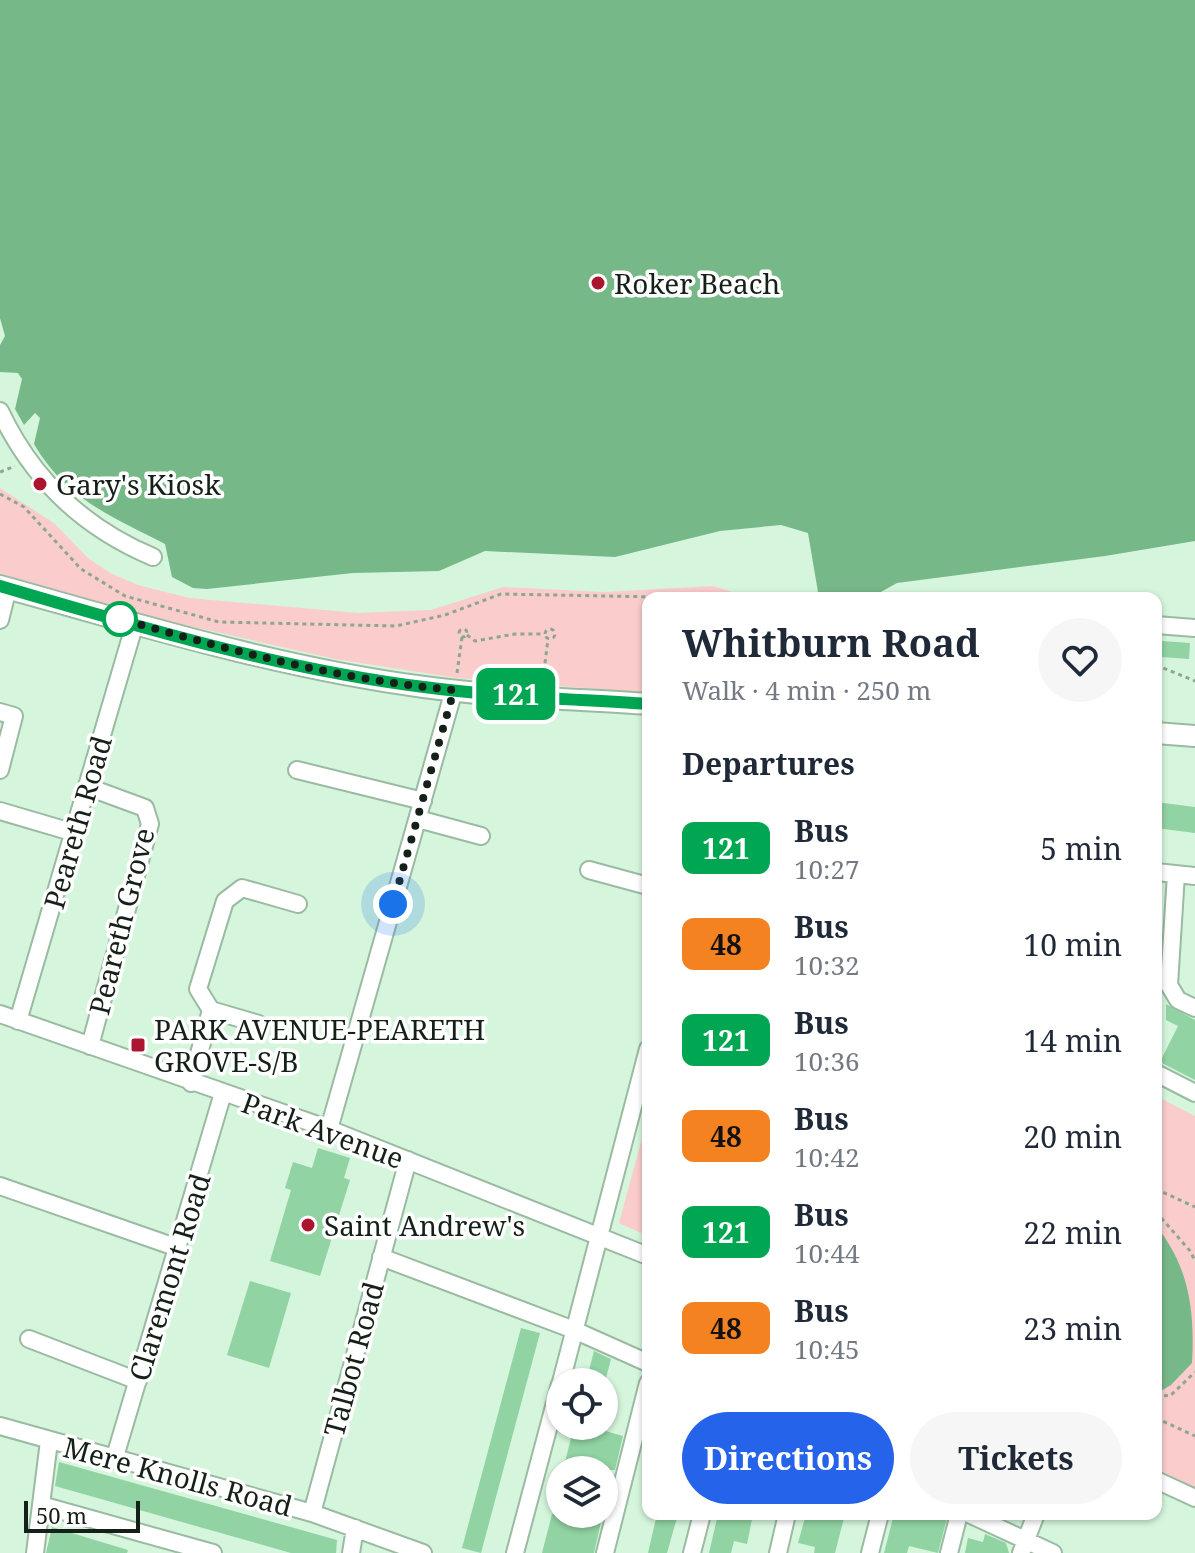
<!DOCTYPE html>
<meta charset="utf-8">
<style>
body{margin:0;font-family:"Noto Serif",serif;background:#f6f6f7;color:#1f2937;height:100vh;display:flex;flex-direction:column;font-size:30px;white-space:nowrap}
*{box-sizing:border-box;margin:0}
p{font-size:26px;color:#747a83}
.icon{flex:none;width:44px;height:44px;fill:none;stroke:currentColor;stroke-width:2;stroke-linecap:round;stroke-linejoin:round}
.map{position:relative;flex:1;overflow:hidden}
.drawer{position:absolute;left:642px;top:592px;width:520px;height:928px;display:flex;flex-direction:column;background:#fff;border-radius:16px;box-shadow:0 2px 6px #0004}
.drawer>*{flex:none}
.badge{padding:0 16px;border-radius:12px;font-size:28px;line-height:52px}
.buttons{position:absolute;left:546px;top:1368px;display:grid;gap:16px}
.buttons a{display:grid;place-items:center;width:72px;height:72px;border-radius:50%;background:#fff;box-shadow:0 2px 6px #0004;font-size:40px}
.scale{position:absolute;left:24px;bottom:20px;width:116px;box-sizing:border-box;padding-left:8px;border:4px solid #152118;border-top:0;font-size:22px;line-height:28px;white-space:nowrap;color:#152118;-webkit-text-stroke:6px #fff;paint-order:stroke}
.you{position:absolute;width:40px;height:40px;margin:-20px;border:6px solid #fff;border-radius:50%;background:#1a73e8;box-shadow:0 0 0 12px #1a73e833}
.map>.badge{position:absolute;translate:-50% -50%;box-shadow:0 0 0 4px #fff}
h2{padding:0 40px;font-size:30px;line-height:72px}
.round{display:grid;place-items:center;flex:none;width:84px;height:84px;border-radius:42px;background:#f6f6f7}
.head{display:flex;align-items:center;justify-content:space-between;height:136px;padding:0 40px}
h1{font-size:38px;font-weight:700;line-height:60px}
.button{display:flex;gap:16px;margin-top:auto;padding:16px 40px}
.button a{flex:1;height:92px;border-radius:48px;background:#2563eb;color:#fff;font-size:32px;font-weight:700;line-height:92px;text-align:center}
.button a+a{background:#f6f6f7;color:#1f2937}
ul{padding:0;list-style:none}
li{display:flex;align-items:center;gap:24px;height:96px;padding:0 40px}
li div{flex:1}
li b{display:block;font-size:30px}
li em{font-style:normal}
li .badge{min-width:88px;font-weight:700;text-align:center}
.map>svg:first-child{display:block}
.green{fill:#facccb}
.water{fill:#77b888}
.building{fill:#91d3a2}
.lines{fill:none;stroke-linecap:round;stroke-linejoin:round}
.minor-casing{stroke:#9bbaa2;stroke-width:20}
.major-casing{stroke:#9bbaa2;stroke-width:24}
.path{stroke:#8da693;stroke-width:3;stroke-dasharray:4 4;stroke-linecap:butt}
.minor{stroke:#fff;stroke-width:16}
.major{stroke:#fff;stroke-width:20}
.line-casing{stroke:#fff;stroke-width:18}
.line{stroke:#00a651;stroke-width:12}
.walk{stroke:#152118;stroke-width:8;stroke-dasharray:0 14.4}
.poi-dot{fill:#ab152f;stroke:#fff;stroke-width:3}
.stop-dot{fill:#fff;stroke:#00a651;stroke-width:4}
.labels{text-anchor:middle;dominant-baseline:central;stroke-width:7;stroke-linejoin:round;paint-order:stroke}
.poi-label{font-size:28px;fill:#152118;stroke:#fff;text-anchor:start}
.street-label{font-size:28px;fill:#152118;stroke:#fff}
</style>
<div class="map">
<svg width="1195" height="1553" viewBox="0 0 1195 1553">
<rect width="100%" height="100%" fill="#d5f6dc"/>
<path class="green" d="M 0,488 L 54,523 L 88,558 L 110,573 L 138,585 L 189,598 L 358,613 L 431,610 L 503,587 L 604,592 L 713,586 L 752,598 L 648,598 L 648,693 L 457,678 L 335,659 L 163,620 L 0,574 Z
M 1156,1096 L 1195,1116 L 1195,1488 L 1156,1470 Z
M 648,1116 L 648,1236 L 619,1223 Z"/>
<path class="water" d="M 0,0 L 1195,0 L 1195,541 L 1105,556 L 897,583 L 870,598 L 819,598 L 808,533 L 781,525 L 720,531 L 615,557 L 485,551 L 439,571 L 353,573 L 207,589 L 193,588 L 172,577 L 165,544 C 111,516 66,499 34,444 L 40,418 L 35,413 L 24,425 L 15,409 L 22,379 L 18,373 L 0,372 L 0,345 L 5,336 L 0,318 Z
M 1156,1226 C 1189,1266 1195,1311 1192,1363 L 1171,1385 L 1159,1392 Z"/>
<path class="building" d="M 1162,641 L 1190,643 L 1189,659 L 1161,657 Z
M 1156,802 L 1195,807 L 1195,833 L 1156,828 Z
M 1166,1004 L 1195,1020 L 1195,1080 L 1160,1062 L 1178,1026 L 1166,1020 Z
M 318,1148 L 350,1158 L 344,1178 L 350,1180 L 320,1276 L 270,1261 L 291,1190 L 285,1188 L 293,1162 L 312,1168 Z
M 250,1281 L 291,1293 L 269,1368 L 227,1355 Z
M 521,1328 L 540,1333 L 481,1553 L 462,1548 Z
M 594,1351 L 611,1359 L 605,1382 L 586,1382 Z
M 574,1426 L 603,1426 L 602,1430 L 623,1436 L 615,1470 L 563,1470 Z
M 59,1462 L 337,1540 L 336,1553 L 291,1553 L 55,1486 Z
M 552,1514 L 576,1514 L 601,1522 L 594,1553 L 542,1553 Z
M 657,1514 L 678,1514 L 667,1553 L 648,1553 Z
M 718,1514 L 753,1514 L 747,1544 L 734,1541 L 731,1553 L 709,1553 Z
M 806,1514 L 845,1514 L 835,1553 L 814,1553 L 815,1547 L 798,1543 Z
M 894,1514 L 948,1514 L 938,1553 L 909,1546 L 907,1553 L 884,1553 Z
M 52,1527 L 128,1550 L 127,1553 L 46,1553 Z
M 985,1534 L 1006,1543 L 1009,1553 L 965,1553 L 968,1538 L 983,1542 Z"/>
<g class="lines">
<g class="minor-casing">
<path id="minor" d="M 0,411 C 32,479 84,528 153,557
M 0,620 L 8,588
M 1156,625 L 1195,628
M 0,712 L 14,716 L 0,770
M 297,770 L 423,801
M 88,787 L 145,808 L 150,824 L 90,1046
M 0,811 L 75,833
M 418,819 L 481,836
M 589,870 L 648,886
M 1156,872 L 1195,876
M 1176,874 L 1169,985 L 1178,1000 L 1195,1008
M 211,1010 L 259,1024
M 0,1014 L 329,1129 L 648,1256
M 18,1021 L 135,623
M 1156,1073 L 1195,1093
M 191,1083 L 211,1010 L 198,989 L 225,901 L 242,888 L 298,904
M 329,1129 L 454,690
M 0,1186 L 178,1248
M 381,1257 L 574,1330 L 648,1363
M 29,1339 L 138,1381
M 561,1382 L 648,1049
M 0,1426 L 312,1513 L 423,1553
M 114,1460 L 223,1093
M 1156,1480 L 1195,1498
M 41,1505 L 213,1553
M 312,1513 L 408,1160
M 969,1514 L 1053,1553
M 35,1553 L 49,1441
M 351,1553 L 355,1528
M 515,1553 L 560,1384
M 605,1553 L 648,1383
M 692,1553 L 702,1514
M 778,1553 L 787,1514
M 870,1553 L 880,1514
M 949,1553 L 959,1514
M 1021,1553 L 1036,1514"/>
</g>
<g class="major-casing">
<path id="major" d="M 0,586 C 140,625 280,668 424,687 C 498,697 574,699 648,704
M 1156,733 L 1195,736"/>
</g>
<path class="path" d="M 0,472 L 15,466
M 0,494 L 24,507 L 81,569 L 125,596 L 219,622 L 396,626 L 445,615 L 501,594 L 712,598
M 1112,598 L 1113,594 L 1137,595
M459 633a4 4 0 1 1 8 0a4 4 0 1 1-8 0Z
M545 634a5 5 0 1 1 10 0a5 5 0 1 1-10 0Z
M 467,635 L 475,641 L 515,634 L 544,634
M 1156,665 L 1195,681
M 457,673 L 462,637
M 543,679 L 548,639
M 1156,1189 L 1195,1207
M 1156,1212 L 1191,1252 L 1195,1262
M 1156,1395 L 1170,1396 L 1195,1372
M 1156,1418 L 1195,1436"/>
<use href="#minor" class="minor"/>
<use href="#major" class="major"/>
</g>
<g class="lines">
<g class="line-casing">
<path id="line" d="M 0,586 C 139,627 280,669 424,687 C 498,697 574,699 648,704"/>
</g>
<use href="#line" class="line"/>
<path class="walk" d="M 120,619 L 110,616 C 222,648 337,680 454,690 L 393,904"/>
</g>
<g class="poi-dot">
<circle cx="598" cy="283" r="8"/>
<circle cx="40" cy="484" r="8"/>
<rect x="130" y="1037" width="16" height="16" rx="4"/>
<circle cx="308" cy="1225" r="8"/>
</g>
<circle class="stop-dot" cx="120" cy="619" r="16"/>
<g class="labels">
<g class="poi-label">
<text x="614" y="283">Roker Beach</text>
<text x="56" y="484">Gary's Kiosk</text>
<text x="154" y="1029">PARK AVENUE-PEARETH<tspan x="154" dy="32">GROVE-S/B</tspan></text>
<text x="324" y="1225">Saint Andrew's</text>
</g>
<g class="street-label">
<text transform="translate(77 822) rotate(-74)">Peareth Road</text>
<text transform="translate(121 921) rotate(-76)">Peareth Grove</text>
<text transform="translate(323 1130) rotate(20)">Park Avenue</text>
<text transform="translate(169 1277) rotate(-73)">Claremont Road</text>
<text transform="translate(353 1359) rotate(-75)">Talbot Road</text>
<text transform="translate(178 1476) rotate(15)">Mere Knolls Road</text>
</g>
</g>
</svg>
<div class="buttons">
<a><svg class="icon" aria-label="locate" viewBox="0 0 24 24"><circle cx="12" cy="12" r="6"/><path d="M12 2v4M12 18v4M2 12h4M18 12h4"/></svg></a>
<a><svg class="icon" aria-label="layers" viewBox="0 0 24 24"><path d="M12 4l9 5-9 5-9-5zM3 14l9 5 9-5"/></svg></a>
</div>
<div class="scale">50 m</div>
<div class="you" style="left:393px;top:904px"></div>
<b class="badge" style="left:516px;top:694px;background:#00a651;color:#fff">121</b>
<section class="drawer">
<div class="head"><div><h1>Whitburn Road</h1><p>Walk · 4 min · 250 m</p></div><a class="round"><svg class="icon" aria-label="heart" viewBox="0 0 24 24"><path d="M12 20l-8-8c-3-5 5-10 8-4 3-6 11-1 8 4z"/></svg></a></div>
<h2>Departures</h2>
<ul>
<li><span class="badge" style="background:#00a651;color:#fff">121</span><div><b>Bus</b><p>10:27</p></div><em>5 min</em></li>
<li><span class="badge" style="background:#f58220;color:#111">48</span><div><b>Bus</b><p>10:32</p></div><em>10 min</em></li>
<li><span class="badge" style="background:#00a651;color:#fff">121</span><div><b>Bus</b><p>10:36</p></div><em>14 min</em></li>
<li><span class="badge" style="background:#f58220;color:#111">48</span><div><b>Bus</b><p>10:42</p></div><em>20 min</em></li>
<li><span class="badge" style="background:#00a651;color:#fff">121</span><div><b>Bus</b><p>10:44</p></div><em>22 min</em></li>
<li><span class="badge" style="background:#f58220;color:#111">48</span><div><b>Bus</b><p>10:45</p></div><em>23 min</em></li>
</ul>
<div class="button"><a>Directions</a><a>Tickets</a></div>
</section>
</div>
